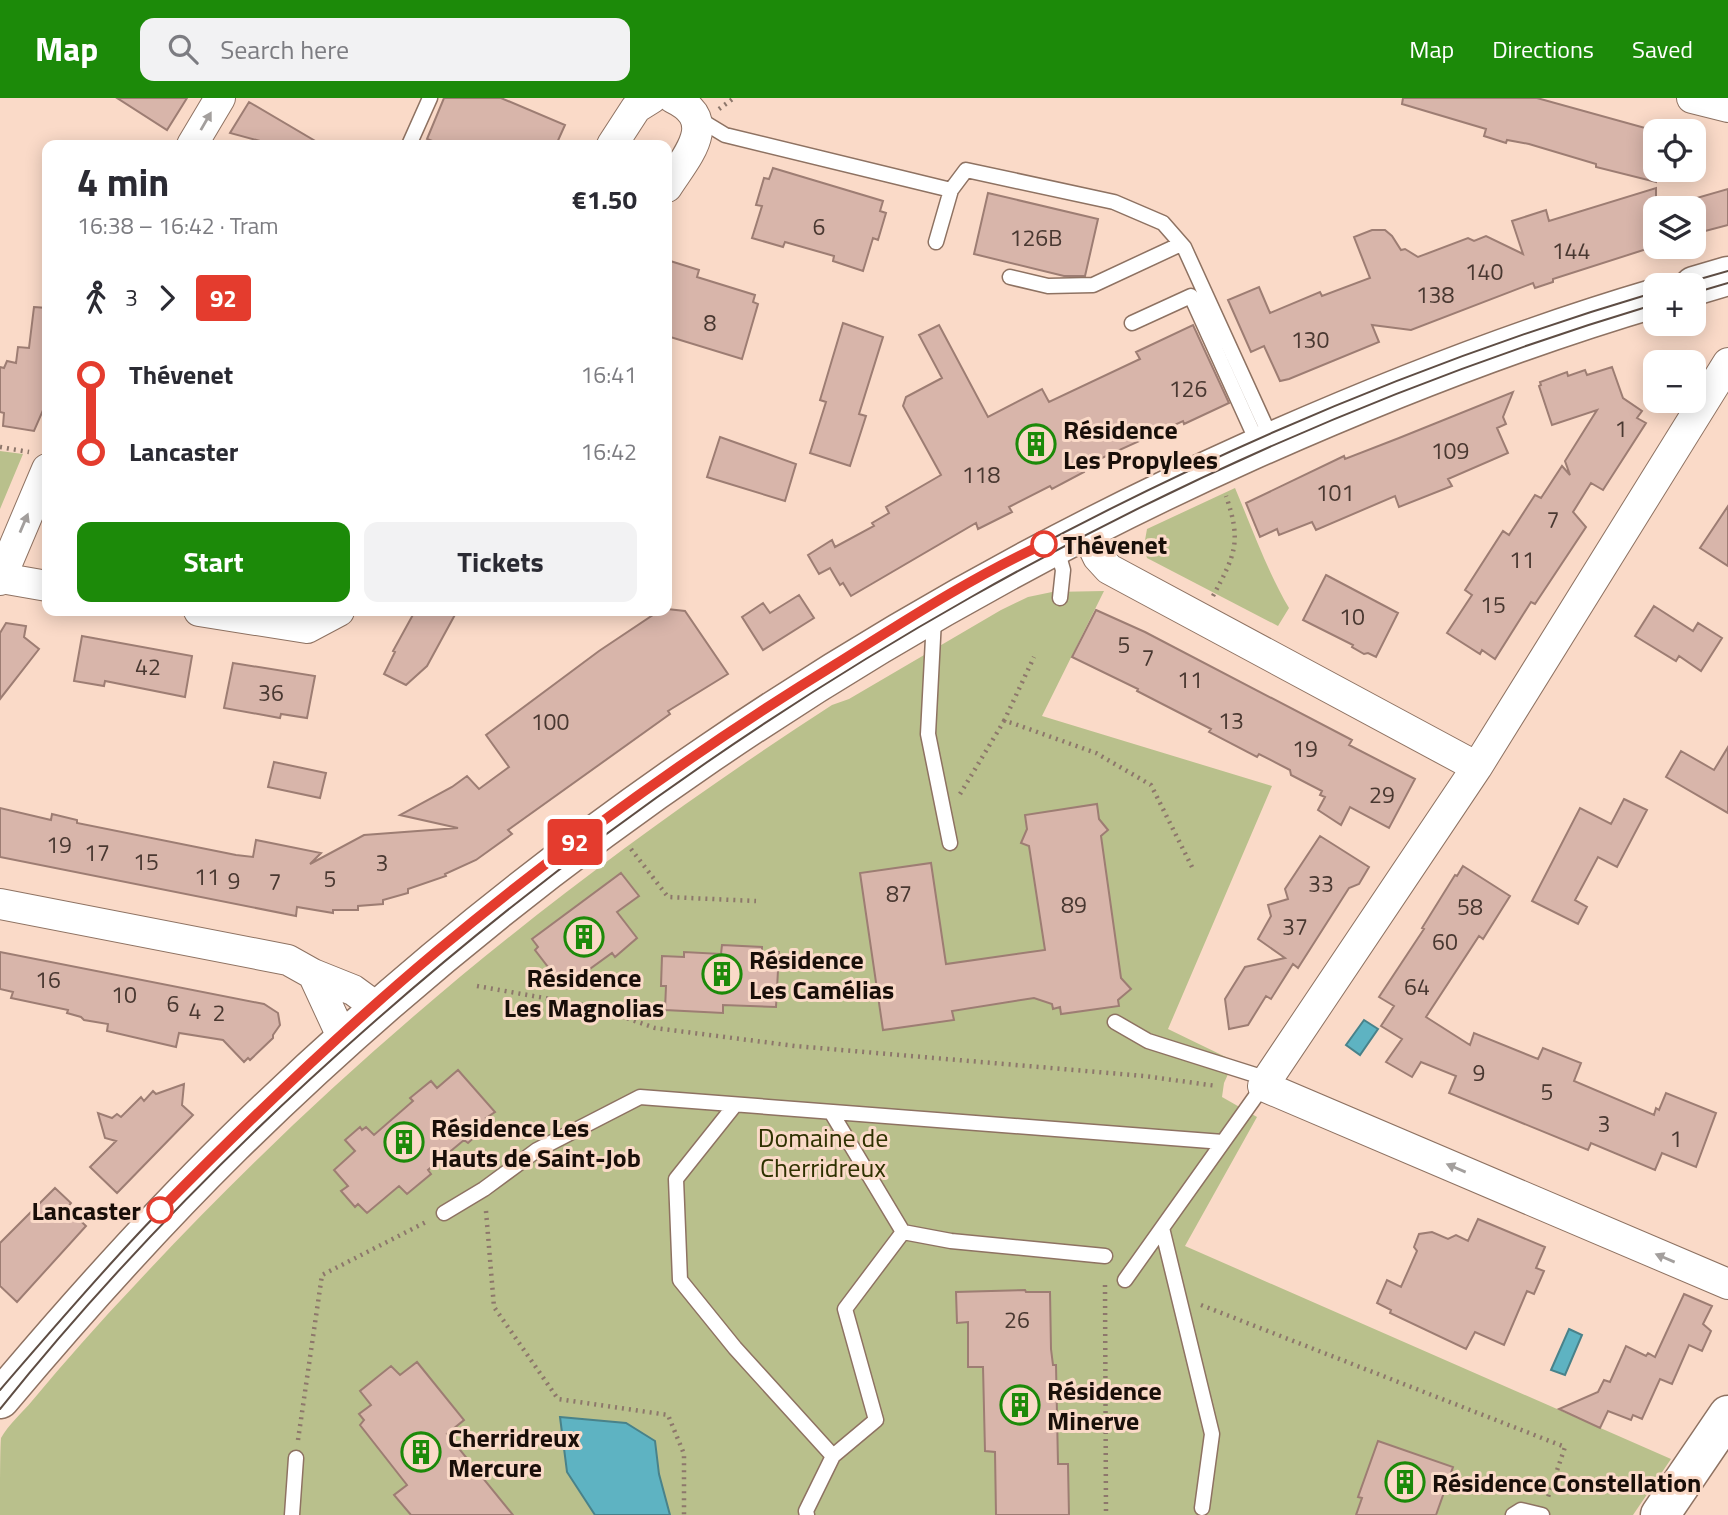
<!DOCTYPE html>
<meta charset="utf-8">
<style>
body{margin:0;font-family:"Titillium Web",sans-serif;background:#f2f2f3;color:#2b2b33;height:100vh;display:flex;flex-direction:column;font-size:26px;white-space:nowrap}
*{box-sizing:border-box;margin:0}
p{font-size:23px;color:#7c7c81}
.icon{flex:none;width:38px;height:38px;fill:none;stroke:currentColor;stroke-width:2;stroke-linecap:round;stroke-linejoin:round}
.map{position:relative;flex:1;overflow:hidden}
.side{position:absolute;left:42px;top:42px;width:630px;height:476px;display:flex;flex-direction:column;background:#fff;border-radius:14px;box-shadow:0 4px 18px #0003}
.side>*{flex:none}
.badge{padding:0 14px;border-radius:5px;font-size:24px;line-height:46px}
.controls{position:absolute;left:1643px;top:21px;display:grid;gap:14px}
.controls a{display:grid;place-items:center;width:63px;height:63px;border-radius:14px;background:#fff;box-shadow:0 4px 18px #0003;font-size:35px}
.map>.badge{position:absolute;translate:-50% -50%;box-shadow:0 0 0 4px #fff}
.legs{display:flex;align-items:center;gap:10px;height:77px;padding:0 35px;font-size:23px}
.legs p{margin-inline-start:auto}
.summary{display:flex;align-items:center;justify-content:space-between;height:119px;padding:0 35px}
h1{font-size:38px;font-weight:700;line-height:52px}
.primary-button{display:flex;gap:14px;margin-top:auto;padding:14px 35px}
.primary-button a{flex:1;height:80px;border-radius:14px;background:#1c8a09;color:#fff;font-size:28px;font-weight:700;line-height:80px;text-align:center}
.primary-button a+a{background:#f2f2f3;color:#2b2b33}
ul{padding:0 35px;list-style:none}
li{display:flex;align-items:center;gap:24px;height:77px;font-size:26px}
li i{display:grid;place-items:center;width:10px;height:100%;margin:0 9px;background:currentColor}
li i::after{content:'';width:18px;height:18px;margin:-9px;border:5px solid;border-radius:50%;background:#fff}
li p{margin-inline-start:auto}
li:first-child i{background:linear-gradient(#0000 50%,currentColor 0)}
li:last-child i{background:linear-gradient(currentColor 50%,#0000 0)}
header{display:flex;align-items:center;gap:42px;box-sizing:border-box;height:98px;padding:0 35px;background:#1c8a09;color:#fff}
header strong{font-size:33px}
nav{display:flex;gap:38px;margin-inline-start:auto;font-size:24px}
.search{width:490px;height:63px;background:#f2f2f3;display:flex;align-items:center;gap:18px;box-sizing:border-box;padding:0 24px;border-radius:14px;color:#7c7c81;font-size:26px}
.map>svg:first-child{display:block}
.green{fill:#b9c08c}
.water{fill:#5eb3c2;stroke:#49828a;stroke-width:2}
.building{fill:#d8b5aa;stroke:#9d7d73;stroke-width:2}
.lines{fill:none;stroke-linecap:round;stroke-linejoin:round}
.lane-casing{stroke:#8e7262;stroke-width:17}
.street-casing{stroke:#8e7262;stroke-width:32}
.secondary-casing{stroke:#8e7262;stroke-width:41}
.path{stroke:#8d776b;stroke-width:4.5;stroke-dasharray:2 5;stroke-linecap:butt}
.lane{stroke:#fff;stroke-width:14}
.street{stroke:#fff;stroke-width:30}
.secondary{stroke:#fff;stroke-width:38}
.tram{stroke:#5e4d44;stroke-width:2}
.oneway{fill:#a39f9d}
.line-1-casing{stroke:#fff;stroke-width:16}
.line-1{stroke:#e43c2e;stroke-width:10}
.stop-1-dot{fill:#fff;stroke:#e43c2e;stroke-width:3.5}
.labels{text-anchor:middle;dominant-baseline:central;stroke-width:6;stroke-linejoin:round;paint-order:stroke}
.number-label{font-size:23px;fill:#493831}
.poi-label{font-size:26px;font-weight:bold;fill:#190f09;stroke:#fadac8;text-anchor:start}
.stop-label{font-size:26px;font-weight:bold;fill:#190f09;stroke:#fadac8;text-anchor:start}
.park-label{font-size:26px;fill:#2e3100;stroke:#fadac8}
</style>
<header>
<strong>Map</strong>
<div class="search"><svg class="icon" aria-label="search" viewBox="0 0 24 24"><circle cx="10" cy="10" r="6"/><path d="M15 15l6 6"/></svg>Search here</div>
<nav><a>Map</a><a>Directions</a><a>Saved</a></nav>
</header>
<div class="map">
<svg width="1728" height="1417" viewBox="0 0 1728 1417">
<rect width="100%" height="100%" fill="#fadac8"/>
<path class="green" d="M 0,353 L 23,356 L 0,411 Z
M 1235,390 C 1252,430 1267,473 1289,510 L 1278,528 L 1147,460 L 1144,448 L 1147,431 Z
M 1104,493 L 1042,618 L 1272,688 L 1168,931 L 1234,963 L 1224,985 L 1222,999 L 1257,1019 L 1185,1148 L 1671,1361 L 1633,1417 L 0,1417 C 0,1403 0,1349 1,1340 C 8,1327 23,1314 32,1303 C 65,1263 100,1224 135,1187 C 345,960 573,775 832,607 L 849,601 L 1001,512 L 1028,499 L 1052,494 Z"/>
<path class="water" d="M 1364,922 L 1378,931 L 1360,957 L 1346,947 Z
M 1569,1231 L 1582,1237 L 1565,1277 L 1551,1272 Z
M 560,1319 L 626,1325 L 655,1343 L 659,1376 L 670,1417 L 595,1417 L 567,1374 Z"/>
<path class="building" d="M 117,0 L 187,0 L 167,32 Z
M 444,0 L 501,0 L 565,27 L 556,47 L 443,47 L 427,41 Z
M 1403,0 L 1537,0 L 1656,33 L 1656,84 L 1596,69 L 1596,66 L 1529,46 L 1507,42 L 1506,45 L 1484,38 L 1486,31 L 1402,6 Z
M 249,4 L 322,47 L 275,47 L 230,35 Z
M 773,70 L 883,103 L 880,113 L 886,115 L 878,142 L 873,140 L 863,173 L 833,163 L 834,158 L 785,144 L 783,149 L 752,140 L 762,108 L 756,107 L 764,80 L 769,81 Z
M 1656,90 L 1656,148 L 1553,181 L 1553,184 L 1535,190 L 1533,185 L 1411,232 L 1372,227 L 1379,244 L 1289,281 L 1280,283 L 1264,248 L 1251,254 L 1228,202 L 1259,189 L 1270,215 L 1320,194 L 1322,198 L 1370,180 L 1354,139 L 1372,132 L 1385,132 L 1392,138 L 1401,152 L 1405,151 L 1418,159 L 1468,140 L 1474,143 L 1486,138 L 1523,156 L 1512,123 L 1546,112 L 1549,123 Z
M 1728,91 L 1728,127 L 1694,136 L 1694,110 L 1662,110 Z
M 988,95 L 1098,121 L 1085,178 L 1064,178 L 974,156 Z
M 667,162 L 699,172 L 697,179 L 755,197 L 753,204 L 758,206 L 742,261 L 667,238 Z
M 34,209 L 47,210 L 47,303 L 34,333 L 3,328 L 4,315 L 0,314 L 0,269 L 4,270 L 7,263 L 16,265 L 18,249 L 29,250 Z
M 843,225 L 883,239 L 859,316 L 866,318 L 850,368 L 810,355 L 826,304 L 820,302 Z
M 939,227 L 988,319 L 1042,291 L 1049,304 L 1140,261 L 1136,254 L 1193,227 L 1229,305 L 1184,326 L 1183,323 L 1082,369 L 1084,374 L 1052,391 L 1050,388 L 1009,409 L 1012,414 L 978,431 L 976,425 L 851,498 L 843,485 L 840,487 L 830,470 L 819,476 L 808,457 L 832,442 L 835,449 L 874,428 L 872,425 L 889,415 L 886,409 L 941,377 L 903,308 L 906,299 L 942,280 L 919,237 Z
M 1612,269 L 1623,300 L 1642,313 L 1637,320 L 1646,325 L 1603,392 L 1591,385 L 1573,414 L 1586,429 L 1535,506 L 1531,504 L 1495,561 L 1482,552 L 1480,556 L 1447,535 L 1472,497 L 1465,492 L 1503,433 L 1509,437 L 1535,397 L 1541,400 L 1562,368 L 1570,377 L 1565,363 L 1597,312 L 1552,327 L 1539,288 L 1541,287 L 1540,284 L 1567,274 L 1568,278 L 1585,272 L 1587,277 Z
M 1513,294 L 1503,319 L 1506,326 L 1497,330 L 1508,355 L 1448,381 L 1452,388 L 1399,409 L 1395,398 L 1316,432 L 1312,424 L 1279,437 L 1277,431 L 1260,439 L 1246,405 L 1344,358 L 1345,361 L 1399,340 Z
M 720,339 L 796,366 L 785,403 L 707,379 Z
M 1728,408 L 1728,468 L 1700,450 Z
M 1326,477 L 1398,515 L 1376,559 L 1368,555 L 1364,556 L 1352,549 L 1353,547 L 1303,522 Z
M 799,497 L 814,520 L 763,552 L 742,519 L 763,505 L 770,515 Z
M 1654,508 L 1693,533 L 1698,525 L 1722,540 L 1701,573 L 1679,558 L 1676,563 L 1635,538 Z
M 667,511 L 685,513 L 728,576 L 668,613 L 670,616 L 508,732 L 512,736 L 476,762 L 445,776 L 446,778 L 408,791 L 408,795 L 383,802 L 383,806 L 358,808 L 358,812 L 333,812 L 333,815 L 297,809 L 296,818 L 0,759 L 0,710 L 51,722 L 52,716 L 77,722 L 77,725 L 236,757 L 253,759 L 256,742 L 321,755 L 310,766 L 364,737 L 458,730 L 400,717 L 452,689 L 467,678 L 479,691 L 509,669 L 486,637 L 599,553 L 659,513 Z
M 1096,512 L 1145,534 L 1352,642 L 1349,647 L 1415,681 L 1389,730 L 1350,709 L 1341,727 L 1318,712 L 1325,699 L 1320,697 L 1322,693 L 1291,677 L 1290,672 L 1259,656 L 1257,659 L 1209,634 L 1211,631 L 1137,593 L 1138,591 L 1072,559 Z
M 415,513 L 457,513 L 427,568 L 406,587 L 384,576 L 395,554 L 393,553 Z
M 6,525 L 26,528 L 24,539 L 39,551 L 0,601 L 0,535 Z
M 82,538 L 192,558 L 185,599 L 105,583 L 104,588 L 74,583 Z
M 233,565 L 315,578 L 307,620 L 281,616 L 280,620 L 224,610 Z
M 1728,649 L 1728,715 L 1666,679 L 1681,653 L 1714,672 Z
M 274,664 L 326,675 L 320,700 L 268,689 Z
M 1624,701 L 1647,712 L 1617,769 L 1598,759 L 1575,802 L 1587,809 L 1578,826 L 1532,803 L 1580,710 L 1611,726 Z
M 1097,706 L 1099,721 L 1108,732 L 1101,738 L 1121,880 L 1131,891 L 1118,902 L 1119,908 L 1061,916 L 1060,909 L 1053,911 L 1052,906 L 1034,900 L 952,913 L 954,922 L 883,932 L 860,775 L 931,765 L 946,866 L 1045,852 L 1029,748 L 1021,745 L 1027,731 L 1025,717 Z
M 1320,738 L 1369,769 L 1359,786 L 1349,790 L 1298,870 L 1293,866 L 1271,901 L 1266,898 L 1248,927 L 1229,931 L 1225,901 L 1245,869 L 1285,860 L 1258,841 L 1271,818 L 1268,807 L 1288,801 L 1285,791 Z
M 1463,768 L 1510,798 L 1483,841 L 1479,838 L 1426,919 L 1470,947 L 1474,935 L 1538,961 L 1543,950 L 1581,965 L 1574,983 L 1654,1017 L 1656,1010 L 1659,1012 L 1666,995 L 1716,1015 L 1696,1069 L 1662,1055 L 1655,1072 L 1591,1045 L 1588,1052 L 1449,995 L 1456,978 L 1421,964 L 1412,979 L 1386,964 L 1402,941 L 1381,928 L 1394,908 L 1379,899 L 1424,831 L 1422,830 L 1455,777 L 1457,778 Z
M 621,775 L 639,798 L 617,814 L 637,840 L 615,859 L 612,855 L 569,886 L 560,874 L 555,878 L 535,852 L 538,849 L 532,841 Z
M 722,847 L 762,849 L 762,854 L 779,854 L 776,909 L 723,907 L 723,915 L 665,912 L 666,888 L 661,888 L 662,858 L 684,859 L 684,854 L 721,856 Z
M 0,854 L 264,906 L 278,915 L 280,927 L 273,937 L 273,940 L 250,962 L 248,960 L 244,964 L 223,942 L 179,935 L 176,949 L 107,933 L 108,926 L 84,922 L 81,919 L 67,915 L 68,912 L 11,900 L 13,894 L 0,891 Z
M 458,972 L 495,1014 L 486,1020 L 490,1025 L 468,1045 L 464,1042 L 428,1072 L 431,1076 L 407,1096 L 399,1088 L 367,1115 L 358,1106 L 355,1109 L 341,1093 L 348,1088 L 334,1072 L 355,1053 L 345,1042 L 360,1029 L 362,1032 L 366,1029 L 374,1037 L 413,1003 L 410,1000 L 431,983 L 437,990 Z
M 184,986 L 182,1007 L 193,1017 L 117,1095 L 90,1069 L 116,1043 L 105,1040 L 98,1015 L 112,1020 L 117,1016 L 121,1019 L 141,999 L 144,1003 L 153,993 L 156,996 Z
M 55,1090 L 71,1105 L 67,1110 L 86,1128 L 17,1204 L 0,1188 L 0,1145 Z
M 1478,1121 L 1545,1149 L 1536,1170 L 1544,1173 L 1534,1196 L 1527,1193 L 1504,1247 L 1475,1234 L 1466,1251 L 1390,1215 L 1391,1212 L 1377,1205 L 1387,1182 L 1401,1189 L 1417,1153 L 1414,1149 L 1419,1136 L 1432,1134 L 1448,1141 L 1456,1137 L 1468,1143 Z
M 1025,1192 L 1026,1194 L 1050,1194 L 1051,1251 L 1053,1267 L 1056,1267 L 1058,1366 L 1068,1366 L 1069,1417 L 996,1417 L 995,1354 L 985,1353 L 983,1269 L 968,1269 L 968,1224 L 957,1225 L 956,1194 Z
M 1684,1196 L 1712,1208 L 1703,1226 L 1711,1233 L 1702,1253 L 1689,1247 L 1672,1286 L 1660,1281 L 1642,1321 L 1633,1317 L 1631,1322 L 1608,1313 L 1600,1330 L 1559,1311 L 1598,1294 L 1604,1282 L 1610,1284 L 1626,1248 L 1646,1258 L 1648,1255 L 1655,1259 Z
M 417,1264 L 464,1322 L 447,1336 L 513,1417 L 411,1417 L 394,1397 L 407,1387 L 360,1327 L 364,1322 L 359,1316 L 371,1307 L 360,1293 L 391,1268 L 400,1277 Z
M 1378,1343 L 1453,1369 L 1436,1417 L 1356,1417 L 1362,1400 L 1358,1399 Z"/>
<g class="lines">
<g class="lane-casing">
<path id="lane" d="M 697,20 L 725,37 L 951,92 L 966,72 L 1114,104 L 1163,125 L 1184,149 L 1272,342
M 409,47 L 430,0
M 936,144 L 951,92
M 1010,179 L 1048,188 L 1093,187 L 1181,146
M 1132,225 L 1191,198 L 1259,348
M 1057,451 L 1063,472 L 1060,500
M 934,521 L 928,636 L 950,745
M 1115,924 L 1148,943 L 1268,981
M 735,1007 L 676,1081 L 680,1182 L 735,1250 L 833,1358
M 831,1014 L 903,1134 L 951,1143 L 1105,1158
M 444,1115 L 484,1091 L 537,1052 L 640,999 L 1223,1044
M 1162,1130 L 1212,1336 L 1202,1410
M 1125,1182 L 1263,988
M 292,1417 L 296,1360
M 807,1417 L 806,1413 L 833,1358 L 876,1322 L 845,1211 L 903,1134
M 1513,1417 L 1521,1412 L 1542,1417"/>
</g>
<g class="street-casing">
<path id="street" d="M 1692,0 L 1728,9
M 192,47 L 220,0
M 612,47 L 636,10 L 652,0
M 667,89 C 686,59 721,23 673,0
M 1728,265 L 1477,669 L 1263,988 L 1728,1186
M 1085,432 L 1098,459 L 1109,471 L 1477,669
M 1,480 L 47,488
M 0,482 L 47,371
M 199,513 L 307,530 L 339,513
M 0,806 L 288,862 L 313,876 L 353,892 L 379,911
M 313,876 L 344,943"/>
</g>
<g class="secondary-casing">
<path id="secondary" d="M 1694,188 L 1728,178
M 0,1301 C 74,1213 151,1127 232,1047 C 527,757 872,523 1248,354 C 1380,295 1517,241 1656,200
M 1660,1417 L 1728,1317"/>
</g>
<path class="path" d="M 719,11 L 734,0
M 0,349 L 29,354
M 1213,498 C 1235,457 1242,444 1226,398
M 1004,623 L 1034,559
M 960,696 L 1004,623 L 1012,625 L 1096,655 L 1151,687 L 1192,769
M 631,751 L 668,799 L 756,803
M 477,888 L 595,909 L 655,930 L 795,948 L 1144,978 L 1217,988
M 486,1113 L 494,1209 L 558,1301 L 668,1317 L 684,1356 L 684,1417
M 1105,1187 L 1106,1417
M 1201,1207 L 1565,1349 L 1548,1399
M 298,1342 L 322,1177 L 428,1123"/>
<use href="#lane" class="lane"/>
<use href="#street" class="street"/>
<use href="#secondary" class="secondary"/>
<path class="tram" d="M 1679,187 L 1728,173
M 1694,195 L 1728,185
M 0,1292 C 51,1233 101,1174 155,1118 C 243,1025 338,938 435,855 C 781,560 1220,323 1656,194
M 0,1311 C 110,1174 234,1047 366,931 C 738,602 1179,349 1656,206"/>
</g>
<defs><path id="oneway-solid" d="M-6-.8H1V-3.2L6.5 0L1 3.2V.8H-6Z" transform="scale(1.75)"/></defs>
<g class="oneway">
<use href="#oneway-solid" transform="translate(206 23) rotate(-60)"/>
<use href="#oneway-solid" transform="translate(24 425) rotate(-67)"/>
<use href="#oneway-solid" transform="translate(1456 1070) rotate(-157)"/>
<use href="#oneway-solid" transform="translate(1665 1160) rotate(-157)"/>
</g>
<g class="lines">
<g class="line-1-casing">
<path id="line-1" d="M 160,1112 C 249,1022 340,934 437,853 C 563,748 696,652 836,566 C 903,524 972,479 1044,446"/>
</g>
<use href="#line-1" class="line-1"/>
</g>
<defs>
<g id="building-ring" transform="scale(2.0125)"><circle r="9.5" fill="#fadac8" stroke="#1c8a09" stroke-width="1.5"/><path d="M-4-6H4V6H1V3H-1V6H-4ZM-2.5-4.3h1.7v1.8h-1.7ZM.8-4.3h1.7v1.8H.8ZM-2.5-1h1.7V.8h-1.7ZM.8-1h1.7V.8H.8Z" fill="#1c8a09"/></g>
</defs>
<g fill-rule="evenodd">
<use href="#building-ring" x="1036" y="346"/>
<use href="#building-ring" x="584" y="839"/>
<use href="#building-ring" x="722" y="876"/>
<use href="#building-ring" x="404" y="1044"/>
<use href="#building-ring" x="1020" y="1307"/>
<use href="#building-ring" x="421" y="1354"/>
<use href="#building-ring" x="1405" y="1384"/>
</g>
<g class="stop-1-dot">
<circle cx="1044" cy="446" r="12"/>
<circle cx="160" cy="1112" r="12"/>
</g>
<g class="labels">
<g class="number-label">
<text x="819" y="128">6</text>
<text x="1036" y="139">126B</text>
<text x="1571" y="152">144</text>
<text x="1484" y="173">140</text>
<text x="1435" y="196">138</text>
<text x="710" y="224">8</text>
<text x="1310" y="241">130</text>
<text x="1188" y="290">126</text>
<text x="1621" y="330">1</text>
<text x="1450" y="352">109</text>
<text x="981" y="376">118</text>
<text x="1335" y="394">101</text>
<text x="1553" y="421">7</text>
<text x="1522" y="461">11</text>
<text x="1493" y="506">15</text>
<text x="1352" y="518">10</text>
<text x="1124" y="546">5</text>
<text x="1148" y="559">7</text>
<text x="148" y="568">42</text>
<text x="1190" y="581">11</text>
<text x="271" y="594">36</text>
<text x="1231" y="622">13</text>
<text x="550" y="623">100</text>
<text x="1305" y="650">19</text>
<text x="1382" y="696">29</text>
<text x="59" y="746">19</text>
<text x="97" y="754">17</text>
<text x="146" y="763">15</text>
<text x="382" y="764">3</text>
<text x="207" y="778">11</text>
<text x="330" y="780">5</text>
<text x="234" y="782">9</text>
<text x="275" y="783">7</text>
<text x="1321" y="785">33</text>
<text x="899" y="795">87</text>
<text x="1074" y="806">89</text>
<text x="1470" y="808">58</text>
<text x="1295" y="828">37</text>
<text x="1445" y="843">60</text>
<text x="48" y="881">16</text>
<text x="1417" y="888">64</text>
<text x="124" y="896">10</text>
<text x="173" y="905">6</text>
<text x="195" y="912">4</text>
<text x="219" y="914">2</text>
<text x="1479" y="974">9</text>
<text x="1547" y="993">5</text>
<text x="1604" y="1025">3</text>
<text x="1676" y="1040">1</text>
<text x="1017" y="1221">26</text>
</g>
<g class="poi-label">
<text x="1063" y="331">Résidence<tspan x="1063" dy="30">Les Propylees</tspan></text>
<text x="749" y="861">Résidence<tspan x="749" dy="30">Les Camélias</tspan></text>
<text x="584" y="879" text-anchor="middle">Résidence<tspan x="584" dy="30">Les Magnolias</tspan></text>
<text x="431" y="1029">Résidence Les<tspan x="431" dy="30">Hauts de Saint-Job</tspan></text>
<text x="1047" y="1292">Résidence<tspan x="1047" dy="30">Minerve</tspan></text>
<text x="448" y="1339">Cherridreux<tspan x="448" dy="30">Mercure</tspan></text>
<text x="1432" y="1384">Résidence Constellation</text>
</g>
<g class="stop-label">
<text x="1063" y="446">Thévenet</text>
<text x="141" y="1112" text-anchor="end">Lancaster</text>
</g>
<g class="park-label">
<text x="823" y="1039">Domaine de<tspan x="823" dy="30">Cherridreux</tspan></text>
</g>
</g>
</svg>
<div class="controls">
<a><svg class="icon" aria-label="locate" viewBox="0 0 24 24"><circle cx="12" cy="12" r="6"/><path d="M12 2v4M12 18v4M2 12h4M18 12h4"/></svg></a>
<a><svg class="icon" aria-label="layers" viewBox="0 0 24 24"><path d="M12 4l9 5-9 5-9-5zM3 14l9 5 9-5"/></svg></a>
<a>+</a>
<a>−</a>
</div>
<b class="badge" style="left:575px;top:744px;background:#e43c2e;color:#fff">92</b>
<section class="side">
<div class="summary"><div><h1>4 min</h1><p>16:38 – 16:42 · Tram</p></div><b>€1.50</b></div>
<div class="legs"><svg class="icon" aria-label="walk" viewBox="0 0 24 24"><circle cx="13" cy="4" r="2"/><path d="M13 8l-2 6 4 7M11 14l-3 7M7 12l3-4h3l4 4"/></svg>3<svg class="icon" aria-label="forward" viewBox="0 0 24 24"><path d="M9 5l7 7-7 7"/></svg><b class="badge" style="background:#e43c2e;color:#fff">92</b></div>
<ul>
<li><i style="color:#e43c2e"></i><b>Thévenet</b><p>16:41</p></li>
<li><i style="color:#e43c2e"></i><b>Lancaster</b><p>16:42</p></li>
</ul>
<div class="primary-button"><a>Start</a><a>Tickets</a></div>
</section>
</div>
